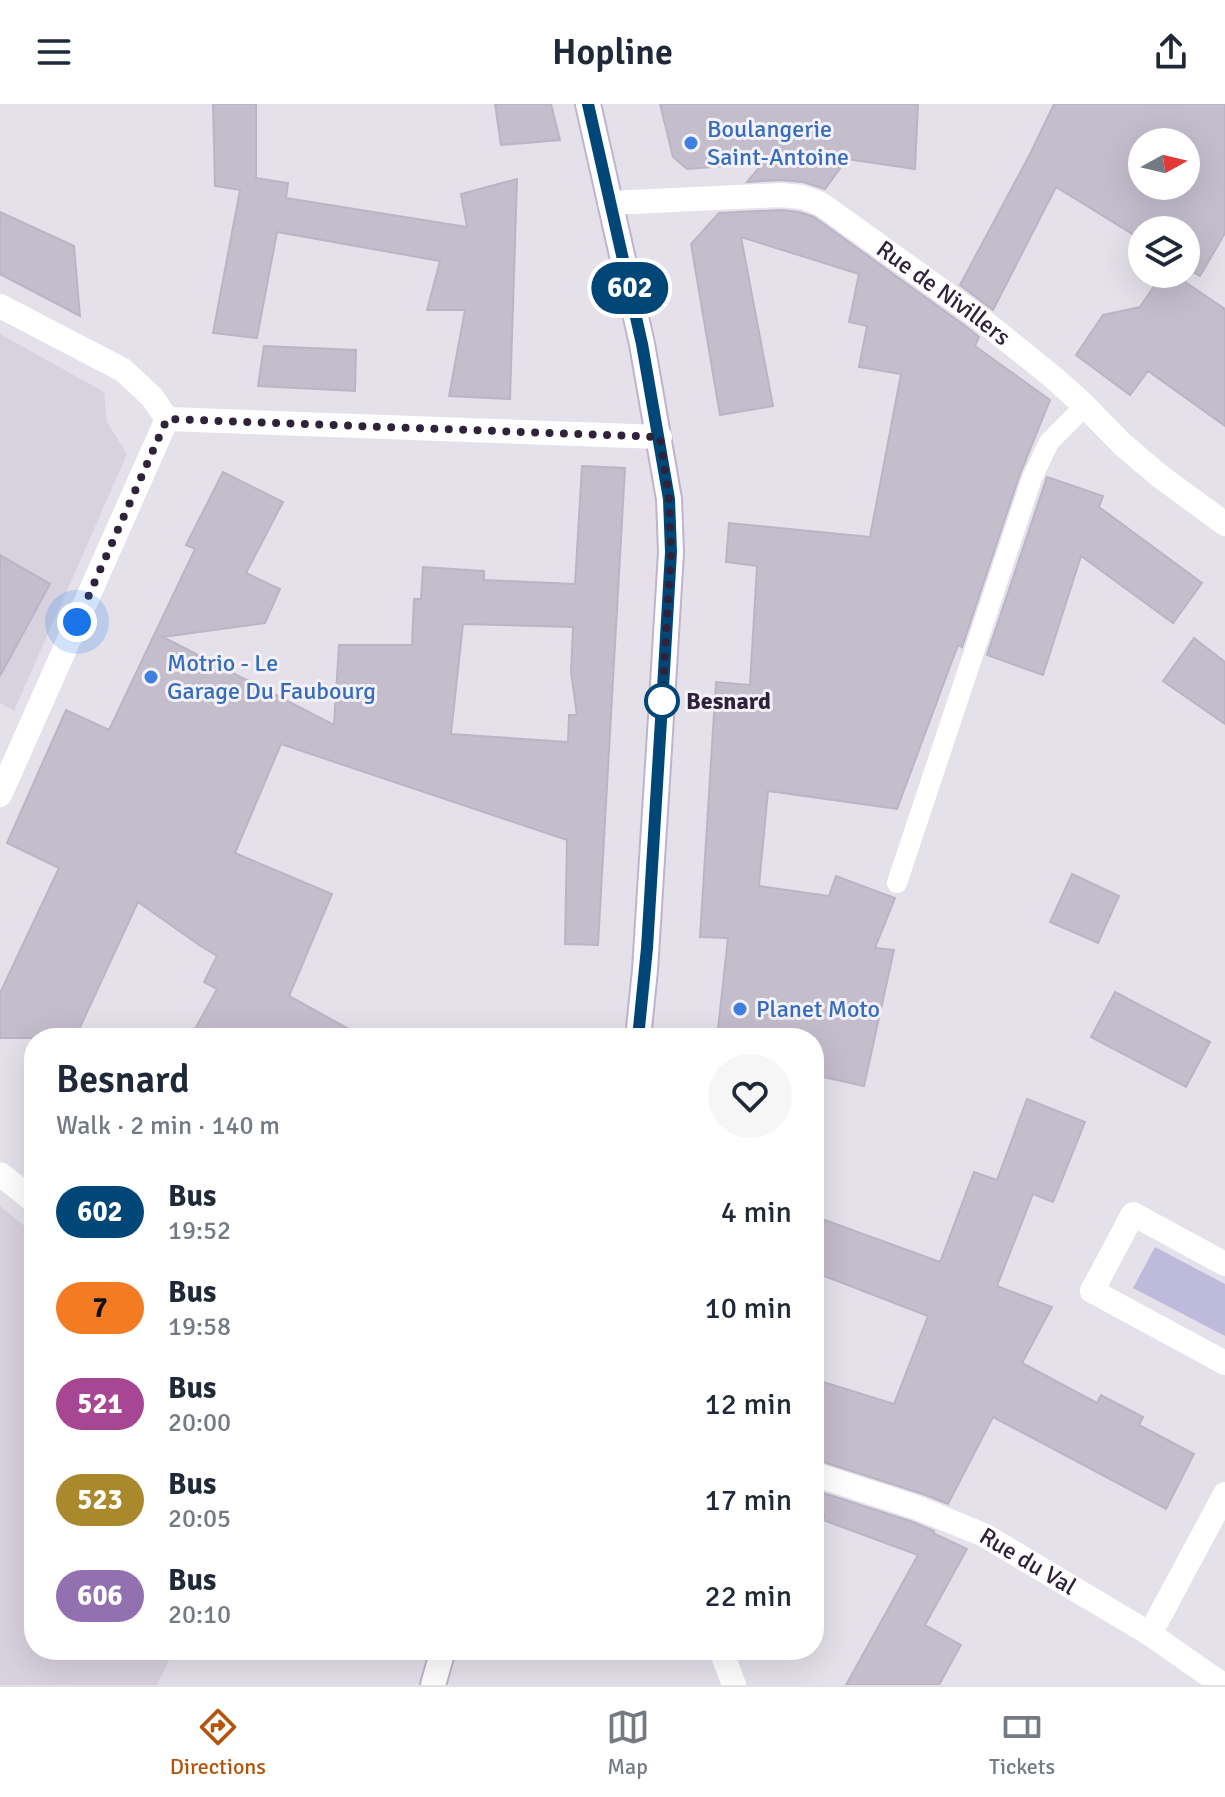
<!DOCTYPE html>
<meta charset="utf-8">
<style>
body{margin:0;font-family:Signika,sans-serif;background:#f6f6f7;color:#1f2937;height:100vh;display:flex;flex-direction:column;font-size:30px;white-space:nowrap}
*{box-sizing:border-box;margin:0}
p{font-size:26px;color:#747a83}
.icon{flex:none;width:44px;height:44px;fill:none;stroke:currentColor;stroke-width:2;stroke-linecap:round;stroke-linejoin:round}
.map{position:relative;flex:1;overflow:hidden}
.drawer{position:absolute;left:24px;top:924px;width:800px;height:632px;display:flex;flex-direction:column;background:#fff;border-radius:32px;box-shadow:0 8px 32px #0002}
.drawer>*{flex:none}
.badge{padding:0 16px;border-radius:26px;font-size:28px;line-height:52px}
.needle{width:52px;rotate:82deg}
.fabs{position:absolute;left:1128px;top:24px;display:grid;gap:16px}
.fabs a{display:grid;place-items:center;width:72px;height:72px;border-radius:50%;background:#fff;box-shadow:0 8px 32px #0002;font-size:40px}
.you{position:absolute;width:40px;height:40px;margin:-20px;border:6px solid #fff;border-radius:50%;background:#1a73e8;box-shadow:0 0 0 12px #1a73e833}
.map>.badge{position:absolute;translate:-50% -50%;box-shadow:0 0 0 4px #fff}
.round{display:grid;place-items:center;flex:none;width:84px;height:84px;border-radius:42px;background:#f6f6f7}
.summary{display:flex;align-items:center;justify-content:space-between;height:136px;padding:0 32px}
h1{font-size:38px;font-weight:600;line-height:60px}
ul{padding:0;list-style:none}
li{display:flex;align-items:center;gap:24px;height:96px;padding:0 32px}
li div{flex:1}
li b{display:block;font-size:30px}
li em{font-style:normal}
li .badge{min-width:88px;font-weight:700;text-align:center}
header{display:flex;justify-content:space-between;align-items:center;height:104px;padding:0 32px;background:#fff;font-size:36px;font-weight:600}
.dock{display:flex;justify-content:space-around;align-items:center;height:112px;border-top:2px solid #e0e1e3;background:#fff;font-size:22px;color:#747a83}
.dock a{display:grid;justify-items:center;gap:4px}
.dock .active{color:#b45309}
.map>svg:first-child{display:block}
.built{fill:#d8d2df}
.green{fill:#bebadc}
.building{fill:#c4bdcc;stroke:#bbb4c5;stroke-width:2;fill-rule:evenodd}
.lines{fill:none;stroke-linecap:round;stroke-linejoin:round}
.secondary-casing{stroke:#bfb4cb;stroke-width:28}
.lane{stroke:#fff;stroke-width:20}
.street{stroke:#fff;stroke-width:24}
.secondary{stroke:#fff;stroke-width:24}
.line-casing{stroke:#fff;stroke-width:18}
.line{stroke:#004677;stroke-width:12}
.walk{stroke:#31223c;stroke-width:8;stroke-dasharray:0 14.4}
.shop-dot{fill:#3f7fe0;stroke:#f4f1f8;stroke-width:3}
.stop-dot{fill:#fff;stroke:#004677;stroke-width:4}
.labels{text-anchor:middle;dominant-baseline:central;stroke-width:6;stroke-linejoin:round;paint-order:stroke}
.shop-label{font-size:24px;fill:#366cbe;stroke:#f4f1f8;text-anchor:start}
.street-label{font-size:24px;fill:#31223c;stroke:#f4f1f8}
.stop-label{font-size:24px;font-weight:bold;fill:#31223c;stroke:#f4f1f8;text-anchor:start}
</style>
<header><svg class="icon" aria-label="menu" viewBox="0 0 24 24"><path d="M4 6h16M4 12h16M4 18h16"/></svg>Hopline<svg class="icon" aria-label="share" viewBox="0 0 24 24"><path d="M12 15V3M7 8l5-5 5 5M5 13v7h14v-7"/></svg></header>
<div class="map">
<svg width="1225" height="1581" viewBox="0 0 1225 1581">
<rect width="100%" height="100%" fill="#e5e1eb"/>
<path class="built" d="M 0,230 L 104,288 L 107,318 L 127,350 L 14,607 L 0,599 Z
M 0,1102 L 34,1130 L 34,1546 L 174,1546 L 157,1581 L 0,1581 Z"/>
<path class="green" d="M 1155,1143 L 1225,1180 L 1225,1232 L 1133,1184 Z"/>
<path class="building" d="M 213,0 L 256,0 L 256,74 L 288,79 L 286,94 L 467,123 L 461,90 L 517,75 L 510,295 L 449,292 L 465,206 L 427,206 L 440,157 L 277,128 L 257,234 L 213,229 L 240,86 L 215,82 Z
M 495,0 L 551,0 L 560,36 L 501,41 Z
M 660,0 L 918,0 L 915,65 L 847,55 L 825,85 L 803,78 L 781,76 L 747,78 L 763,59 L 687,65 L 673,53 Z
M 1054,0 L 1225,0 L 1225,129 L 1200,172 L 1186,164 L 1186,126 L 1142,126 L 1142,136 L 1056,83 L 993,206 L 960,181 L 1030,50 ZM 1142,38 L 1186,38 L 1186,82 L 1142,82 Z
M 781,106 L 799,108 L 814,113 L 968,224 L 979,233 L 975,242 L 1050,296 L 1020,370 L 962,543 L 958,541 L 897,705 L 768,687 L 759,782 L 829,792 L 836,772 L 895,794 L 875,844 L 894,846 L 864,982 L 814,971 L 814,934 L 717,934 L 728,834 L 700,833 L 716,578 L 750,581 L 757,462 L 726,458 L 729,419 L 870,433 L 901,270 L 859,263 L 867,222 L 849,218 L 859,170 L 741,133 L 773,302 L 720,311 L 691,140 L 719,109 Z
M 0,108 L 74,142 L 80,212 L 0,170 Z
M 1162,170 L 1173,170 L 1225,205 L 1225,322 L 1148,267 L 1130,291 L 1076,251 L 1103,211 L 1140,203 Z
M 264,242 L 356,246 L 355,287 L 258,282 Z
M 582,362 L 625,364 L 598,841 L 565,840 L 567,736 L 281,640 L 235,749 L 332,790 L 289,892 L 365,934 L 190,934 L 217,885 L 204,878 L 217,852 L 199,841 L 138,798 L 75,934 L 0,934 L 0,889 L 59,764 L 7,739 L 66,606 L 109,626 L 195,445 L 186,441 L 223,368 L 283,398 L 246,469 L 280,485 L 265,519 L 163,533 L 334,621 L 339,541 L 412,541 L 414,495 L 421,495 L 423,463 L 484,467 L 484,476 L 575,480 ZM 463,520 L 573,523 L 571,568 L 577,611 L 569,611 L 568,638 L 451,630 Z
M 1047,373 L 1103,392 L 1099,403 L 1202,479 L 1173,519 L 1081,452 L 1043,571 L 987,551 Z
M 0,451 L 50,480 L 0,572 Z
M 1194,534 L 1225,558 L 1225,620 L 1163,577 Z
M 1072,770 L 1119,792 L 1098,839 L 1050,818 Z
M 1115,888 L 1210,938 L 1186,983 L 1091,933 Z
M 1027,995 L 1085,1018 L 1053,1098 L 1033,1090 L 997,1182 L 1052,1203 L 1022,1259 L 1097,1299 L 1101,1291 L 1143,1313 L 1139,1321 L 1194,1350 L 1166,1405 L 993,1313 L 948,1400 L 923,1390 L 814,1355 L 814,1275 L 894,1300 L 928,1212 L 814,1168 L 814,1142 L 825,1116 L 940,1158 L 974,1068 L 997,1076 Z
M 814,1386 L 913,1418 L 934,1427 L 933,1429 L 967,1445 L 925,1521 L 961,1541 L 939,1581 L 846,1581 L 918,1451 L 823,1416 L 825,1411 L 814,1407 Z"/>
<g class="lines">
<g class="secondary-casing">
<path id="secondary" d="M 588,0 L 642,240 L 669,395 L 671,448 L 662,597 L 645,866 L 638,934
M 433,1581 L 443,1546"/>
</g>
<path class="lane" d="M 897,779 L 1032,374 L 1049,338 L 1085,302"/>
<g class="street">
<path id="s1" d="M 610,99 L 781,91 L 802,93 L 821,100 L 977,212 L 1054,274 L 1085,302 L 1122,340 L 1161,373 L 1225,420"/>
<path d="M 0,202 L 123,266 L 152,293 L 167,315"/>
<path d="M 167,315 L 660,333"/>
<path d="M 0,691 L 167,315"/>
<path d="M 0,1070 L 34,1097"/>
<path d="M 1225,1160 L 1133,1110 L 1092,1187 L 1225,1259"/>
<path id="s2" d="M 814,1370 L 918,1404 L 984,1431 L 1150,1530 L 1223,1581"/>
<path d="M 1150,1530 L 1225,1390"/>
<path d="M 721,1546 L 734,1581"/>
</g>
<use href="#secondary" class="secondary"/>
</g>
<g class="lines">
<g class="line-casing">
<path id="line" d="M 588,0 L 642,240 L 669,395 L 671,448 L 664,567 L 647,844 L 638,934"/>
</g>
<use href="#line" class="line"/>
<path class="walk" d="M 77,518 L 167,315 L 660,333 L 669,395 L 671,448 L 662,597"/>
</g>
<g class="shop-dot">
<circle cx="691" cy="39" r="8"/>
<circle cx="151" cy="573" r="8"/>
<circle cx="740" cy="905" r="8"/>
</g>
<circle class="stop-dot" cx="662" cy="597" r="16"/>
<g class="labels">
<g class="shop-label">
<text x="707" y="25">Boulangerie<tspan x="707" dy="28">Saint-Antoine</tspan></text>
<text x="167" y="559">Motrio - Le<tspan x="167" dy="28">Garage Du Faubourg</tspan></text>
<text x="756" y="905">Planet Moto</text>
</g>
<g class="street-label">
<text stroke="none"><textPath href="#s1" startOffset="364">Rue de Nivillers</textPath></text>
<text stroke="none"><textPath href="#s2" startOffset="232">Rue du Val</textPath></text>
</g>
<g class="stop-label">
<text x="686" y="597">Besnard</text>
</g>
</g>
</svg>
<div class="fabs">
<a><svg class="needle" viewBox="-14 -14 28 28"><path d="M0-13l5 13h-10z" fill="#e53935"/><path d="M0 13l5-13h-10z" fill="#747a83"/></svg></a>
<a><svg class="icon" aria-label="layers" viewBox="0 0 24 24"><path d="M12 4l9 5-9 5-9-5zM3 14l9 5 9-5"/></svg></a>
</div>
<div class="you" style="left:77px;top:518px"></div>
<b class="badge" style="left:630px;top:184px;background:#004677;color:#fff">602</b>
<section class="drawer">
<div class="summary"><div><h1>Besnard</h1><p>Walk · 2 min · 140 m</p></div><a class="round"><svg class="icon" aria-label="heart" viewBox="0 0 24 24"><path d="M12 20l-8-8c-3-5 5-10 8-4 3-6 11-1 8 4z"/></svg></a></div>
<ul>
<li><span class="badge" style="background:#004677;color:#fff">602</span><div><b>Bus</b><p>19:52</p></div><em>4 min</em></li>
<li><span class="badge" style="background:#f47b21;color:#111">7</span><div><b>Bus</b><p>19:58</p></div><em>10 min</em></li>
<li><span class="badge" style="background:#a74793;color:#fff">521</span><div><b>Bus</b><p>20:00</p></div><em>12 min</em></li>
<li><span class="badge" style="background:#aa892c;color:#fff">523</span><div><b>Bus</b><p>20:05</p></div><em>17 min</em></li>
<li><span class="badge" style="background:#9370af;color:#fff">606</span><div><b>Bus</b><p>20:10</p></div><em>22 min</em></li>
</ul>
</section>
</div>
<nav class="dock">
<a class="active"><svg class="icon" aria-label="directions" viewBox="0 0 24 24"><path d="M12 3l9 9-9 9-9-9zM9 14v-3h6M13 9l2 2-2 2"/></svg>Directions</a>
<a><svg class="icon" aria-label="map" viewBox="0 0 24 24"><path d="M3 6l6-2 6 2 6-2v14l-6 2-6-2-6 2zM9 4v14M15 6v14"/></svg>Map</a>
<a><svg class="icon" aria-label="tickets" viewBox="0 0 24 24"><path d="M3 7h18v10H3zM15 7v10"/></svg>Tickets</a>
</nav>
